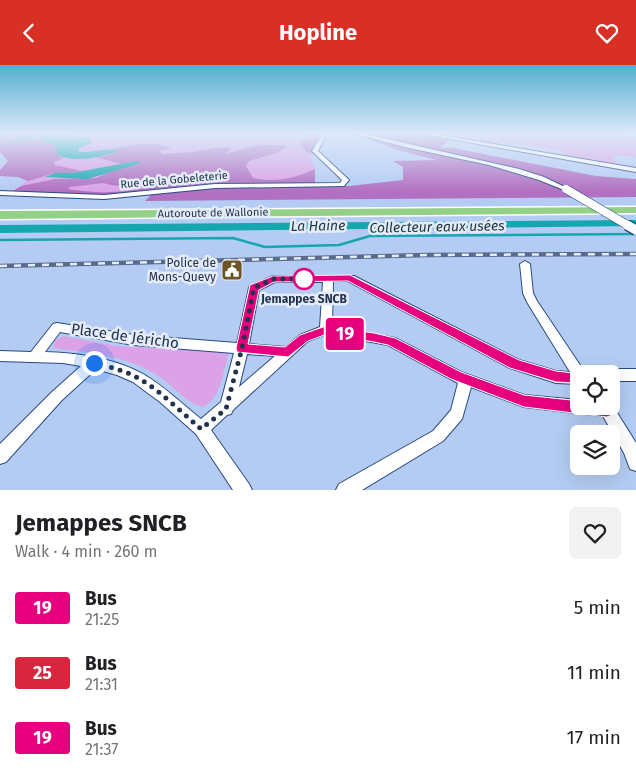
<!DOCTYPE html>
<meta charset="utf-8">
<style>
body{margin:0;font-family:"Fira Sans",sans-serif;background:#f2f2f2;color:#202124;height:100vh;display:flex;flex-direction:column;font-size:19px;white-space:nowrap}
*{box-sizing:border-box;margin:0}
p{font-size:16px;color:#757577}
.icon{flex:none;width:28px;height:28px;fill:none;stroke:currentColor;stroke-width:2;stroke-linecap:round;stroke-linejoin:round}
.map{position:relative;height:425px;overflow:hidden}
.details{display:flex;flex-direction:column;background:#fff;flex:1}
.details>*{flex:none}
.badge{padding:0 10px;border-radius:4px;font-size:18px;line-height:32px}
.controls{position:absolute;left:570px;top:300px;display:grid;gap:10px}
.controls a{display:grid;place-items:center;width:50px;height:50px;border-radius:8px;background:#fff;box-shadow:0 5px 20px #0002;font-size:25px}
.you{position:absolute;width:25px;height:25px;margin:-12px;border:4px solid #fff;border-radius:50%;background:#1a73e8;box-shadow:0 0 0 8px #1a73e833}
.map>.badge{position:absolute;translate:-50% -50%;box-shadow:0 0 0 2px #fff}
.round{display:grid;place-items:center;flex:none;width:52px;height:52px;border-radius:8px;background:#f2f2f2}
.summary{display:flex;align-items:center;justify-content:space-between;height:85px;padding:0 15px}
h1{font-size:24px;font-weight:700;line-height:38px}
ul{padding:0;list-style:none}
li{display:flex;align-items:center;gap:15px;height:65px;padding:0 15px}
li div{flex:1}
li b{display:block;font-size:19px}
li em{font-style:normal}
li .badge{min-width:55px;font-weight:700;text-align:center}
header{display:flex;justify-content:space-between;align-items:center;height:65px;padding:0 15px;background:#d93025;color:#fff;font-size:22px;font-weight:700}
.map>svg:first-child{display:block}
.green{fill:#dba2e8}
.forest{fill:#b170c1;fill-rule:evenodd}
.water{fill:#15a7ad}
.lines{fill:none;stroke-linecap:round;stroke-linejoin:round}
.stream{stroke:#15a7ad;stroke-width:2.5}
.minor-casing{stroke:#284a81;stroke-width:2}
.highway-casing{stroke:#fff;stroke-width:3}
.minor{fill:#fff;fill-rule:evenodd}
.highway{fill:#95d088;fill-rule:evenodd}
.rail-casing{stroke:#596b8a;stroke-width:4.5}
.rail{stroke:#e4ecfa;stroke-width:2.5;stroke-dasharray:7;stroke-linecap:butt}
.minor-bridge-far1-casing{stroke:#284a81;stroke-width:9;stroke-linecap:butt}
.minor-bridge-casing{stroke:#284a81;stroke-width:12;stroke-linecap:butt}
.minor-bridge-far1{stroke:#fff;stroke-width:8}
.minor-bridge{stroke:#fff;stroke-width:9}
.line{fill:#e6007e;stroke:#fff}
.walk{stroke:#24334d;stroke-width:5;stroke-dasharray:0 9}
.stop-dot{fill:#fff;stroke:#e6007e;stroke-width:2.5}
.labels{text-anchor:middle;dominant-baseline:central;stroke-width:5;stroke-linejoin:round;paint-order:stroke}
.far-street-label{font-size:11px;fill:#24334d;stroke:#e4ecfa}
.poi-label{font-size:12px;fill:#24334d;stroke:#e4ecfa;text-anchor:end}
.stop-label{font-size:12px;font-weight:bold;fill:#24334d;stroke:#e4ecfa}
.water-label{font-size:14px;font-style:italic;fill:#1d383a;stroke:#e4ecfa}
.near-street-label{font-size:15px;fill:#24334d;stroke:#e4ecfa}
</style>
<header><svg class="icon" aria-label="back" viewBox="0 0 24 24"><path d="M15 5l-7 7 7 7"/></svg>Hopline<svg class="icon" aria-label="heart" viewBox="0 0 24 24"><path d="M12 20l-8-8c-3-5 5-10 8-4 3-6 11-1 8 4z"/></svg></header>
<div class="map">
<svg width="636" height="425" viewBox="0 0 636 425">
<rect width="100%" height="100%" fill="#b4ccf3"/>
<path class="green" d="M 0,68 L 325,68 L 315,84 L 317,89 L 309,91 L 315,104 L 315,120 L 78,130 L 45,127 L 10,128 L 27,116 L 18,112 L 0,111 L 0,105 L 8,96 L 0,87 Z
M 460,68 L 624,68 L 627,72 L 636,73 L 636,92 L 612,90 L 616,99 L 564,91 L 564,86 L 502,77 L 500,80 L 454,72 Z
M 63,271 L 117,281 L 229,287 C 223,306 222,333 203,342 C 184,337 175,322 160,312 C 127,290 91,288 53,283 L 55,276 Z"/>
<path class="forest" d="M 34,68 L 22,71 L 4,79 C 12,78 17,75 24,74 C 36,71 46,76 56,81 L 59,91 L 64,93 L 54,97 L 55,100 L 81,106 L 65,109 L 55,108 L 28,116 L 18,112 L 0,111 L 0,105 L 8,96 L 0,87 L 0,71 Z
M 312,68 L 325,68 L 315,84 L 317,89 C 307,88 304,87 300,77 L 312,69 Z
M 370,68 L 417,68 L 450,74 L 440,83 L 453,83 L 596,111 L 636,114 L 636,132 L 145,136 L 154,127 L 104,131 L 45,127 L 10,128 L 21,121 L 55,114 L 96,113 L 119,103 L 140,99 L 131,97 L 122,99 L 95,92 L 106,91 L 119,84 L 113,83 C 131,81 154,74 171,83 L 160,86 L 162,89 L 193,87 L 221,82 L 231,83 L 226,89 L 257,80 L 285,80 L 286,82 C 277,91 259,91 248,97 L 246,101 L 253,113 C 276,118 295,113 315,104 L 315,120 L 349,121 L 403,115 L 403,102 L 393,96 L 437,95 L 398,85 L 357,70 ZM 103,118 C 121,124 136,118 154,121 C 128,128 95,129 68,124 L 70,122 Z"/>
<path class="water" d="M 38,68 L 91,73 L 91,78 L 78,84 L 79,87 C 92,88 107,82 120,85 C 107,92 70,99 57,89 L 56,81 L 35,71 L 3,81 L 22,71 Z
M 136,96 L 142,98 L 87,114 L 45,112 L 55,108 L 72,108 Z
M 636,155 L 636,161 L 0,168 L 0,160 Z"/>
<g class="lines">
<path class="stream" d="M 0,175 L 233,173 L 265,182 L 339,180 L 370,171 L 636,169"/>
<g class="minor-casing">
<path id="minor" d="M 323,68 L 327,68 L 318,86 L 348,114 L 349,115 L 344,121 L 215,123 L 104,134 L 0,130 L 0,126 L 104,130 L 215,119 L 340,118 L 342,115 L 312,86 Z
M 355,68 L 361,68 L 519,104 L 544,112 L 569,124 L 564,125 L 539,115 L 489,100 L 409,83 L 355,69 Z
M 420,68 L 428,68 L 636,103 L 636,107 L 422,69 Z
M 525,196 L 530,199 L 533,228 L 537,236 L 586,309 L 579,309 L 579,319 L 556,318 L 510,303 L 348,216 L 333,216 L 332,262 L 395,273 L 461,307 L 524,330 L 579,335 L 579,341 L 611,341 L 611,338 L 636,378 L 636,406 L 630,404 L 624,388 L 603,351 L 524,342 L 471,322 L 462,354 L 443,376 L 362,425 L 336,425 L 339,419 L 433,366 L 451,345 L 458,318 L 388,280 L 326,269 L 308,276 L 233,345 L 231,349 L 227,350 L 211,365 L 249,419 L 252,425 L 233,425 L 196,369 L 160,337 L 133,317 L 117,310 L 96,304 L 62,335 L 6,397 L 0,399 L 0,379 L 52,327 L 81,301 L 63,298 L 0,296 L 0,286 L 31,287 L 53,259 L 57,258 L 134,270 L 237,278 L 249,223 L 250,221 L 273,211 L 354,211 L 519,295 L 556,306 L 570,307 L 527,237 L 523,228 L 520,199 ZM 275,217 L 323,217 L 320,262 L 300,270 L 286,282 L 249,279 L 259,225 ZM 60,267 L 134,280 L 234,288 L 221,337 L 201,354 C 182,339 164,321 143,309 C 114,293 77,288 45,287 ZM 247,289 L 275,291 L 239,322 Z
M 611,304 L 636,304 L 636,316 L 611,316 L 611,309 L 605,309 L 606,306 Z"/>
</g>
<g class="highway-casing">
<path id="highway" d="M 636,142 L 636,148 L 0,154 L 0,146 Z"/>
</g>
<use href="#minor" class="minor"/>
<use href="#highway" class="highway"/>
<g class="rail-casing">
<path id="rail" d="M 0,201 L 427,190 L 636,189"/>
</g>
<use href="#rail" class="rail"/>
<g class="minor-bridge-far1-casing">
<path id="minor-bridge-far1" d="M 566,124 L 629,161"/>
</g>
<g class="minor-bridge-casing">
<path id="minor-bridge" d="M 627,160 L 636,165"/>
</g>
<use href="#minor-bridge-far1" class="minor-bridge-far1"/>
<use href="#minor-bridge" class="minor-bridge"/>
</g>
<linearGradient id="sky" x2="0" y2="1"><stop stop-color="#53afd0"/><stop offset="0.54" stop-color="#dde8fa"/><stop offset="1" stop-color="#dde8fa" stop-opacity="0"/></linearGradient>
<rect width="636" height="127" fill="url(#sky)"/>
<path class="line" d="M 350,210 L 519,295 L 556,306 L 583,309 L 585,313 L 583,317 L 579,318 L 556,317 L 510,303 L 348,216 L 274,217 L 259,225 L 248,279 L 285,282 L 300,270 L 326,261 L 374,268 L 395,273 L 461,307 L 524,330 L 599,338 L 605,335 C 610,337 612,340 614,346 L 612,350 L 607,352 L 524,342 L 451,314 L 388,280 L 374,277 L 327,269 L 308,276 L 288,292 L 237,287 L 236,283 L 250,220 L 273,211 Z"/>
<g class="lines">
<path class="walk" d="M 94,298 C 109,302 124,305 138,313 C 161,326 181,347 201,364 L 226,344 L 242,283 L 254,223 L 273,214 L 304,214"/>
</g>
<defs>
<g id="civic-square" transform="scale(1.125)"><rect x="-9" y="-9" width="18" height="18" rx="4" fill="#6e5425" stroke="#e4ecfa"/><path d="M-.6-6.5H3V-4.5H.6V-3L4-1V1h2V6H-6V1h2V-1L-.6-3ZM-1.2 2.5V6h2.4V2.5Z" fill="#fff"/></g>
</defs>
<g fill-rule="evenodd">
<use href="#civic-square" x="232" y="205"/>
</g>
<circle class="stop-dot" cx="304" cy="214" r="10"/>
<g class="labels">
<g class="far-street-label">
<text transform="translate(174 115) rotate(-5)">Rue de la Gobeleterie</text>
<text transform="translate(213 148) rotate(-1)">Autoroute de Wallonie</text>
</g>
<g class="poi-label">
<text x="216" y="198">Police de<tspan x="216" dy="14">Mons-Quevy</tspan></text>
</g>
<g class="stop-label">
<text x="304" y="234">Jemappes SNCB</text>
</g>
<g class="water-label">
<text transform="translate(318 161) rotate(-1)">La Haine</text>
<text transform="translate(437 162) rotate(-1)">Collecteur eaux usées</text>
</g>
<g class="near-street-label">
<text transform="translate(125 271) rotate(8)">Place de Jéricho</text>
</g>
</g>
</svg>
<div class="controls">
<a><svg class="icon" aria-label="locate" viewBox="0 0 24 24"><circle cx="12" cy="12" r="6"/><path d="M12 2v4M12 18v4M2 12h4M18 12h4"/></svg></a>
<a><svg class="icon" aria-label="layers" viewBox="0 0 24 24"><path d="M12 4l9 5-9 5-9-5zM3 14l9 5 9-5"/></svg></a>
</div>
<div class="you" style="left:94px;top:298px"></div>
<b class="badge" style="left:345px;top:269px;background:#e6007e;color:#fff">19</b>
</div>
<section class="details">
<div class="summary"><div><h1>Jemappes SNCB</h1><p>Walk · 4 min · 260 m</p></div><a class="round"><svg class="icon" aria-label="heart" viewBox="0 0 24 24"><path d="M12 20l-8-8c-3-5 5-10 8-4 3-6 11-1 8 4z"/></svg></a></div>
<ul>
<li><span class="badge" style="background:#e6007e;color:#fff">19</span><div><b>Bus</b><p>21:25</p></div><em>5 min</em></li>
<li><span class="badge" style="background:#d7263d;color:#fff">25</span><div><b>Bus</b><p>21:31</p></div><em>11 min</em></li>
<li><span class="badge" style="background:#e6007e;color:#fff">19</span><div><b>Bus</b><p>21:37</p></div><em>17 min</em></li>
</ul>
</section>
